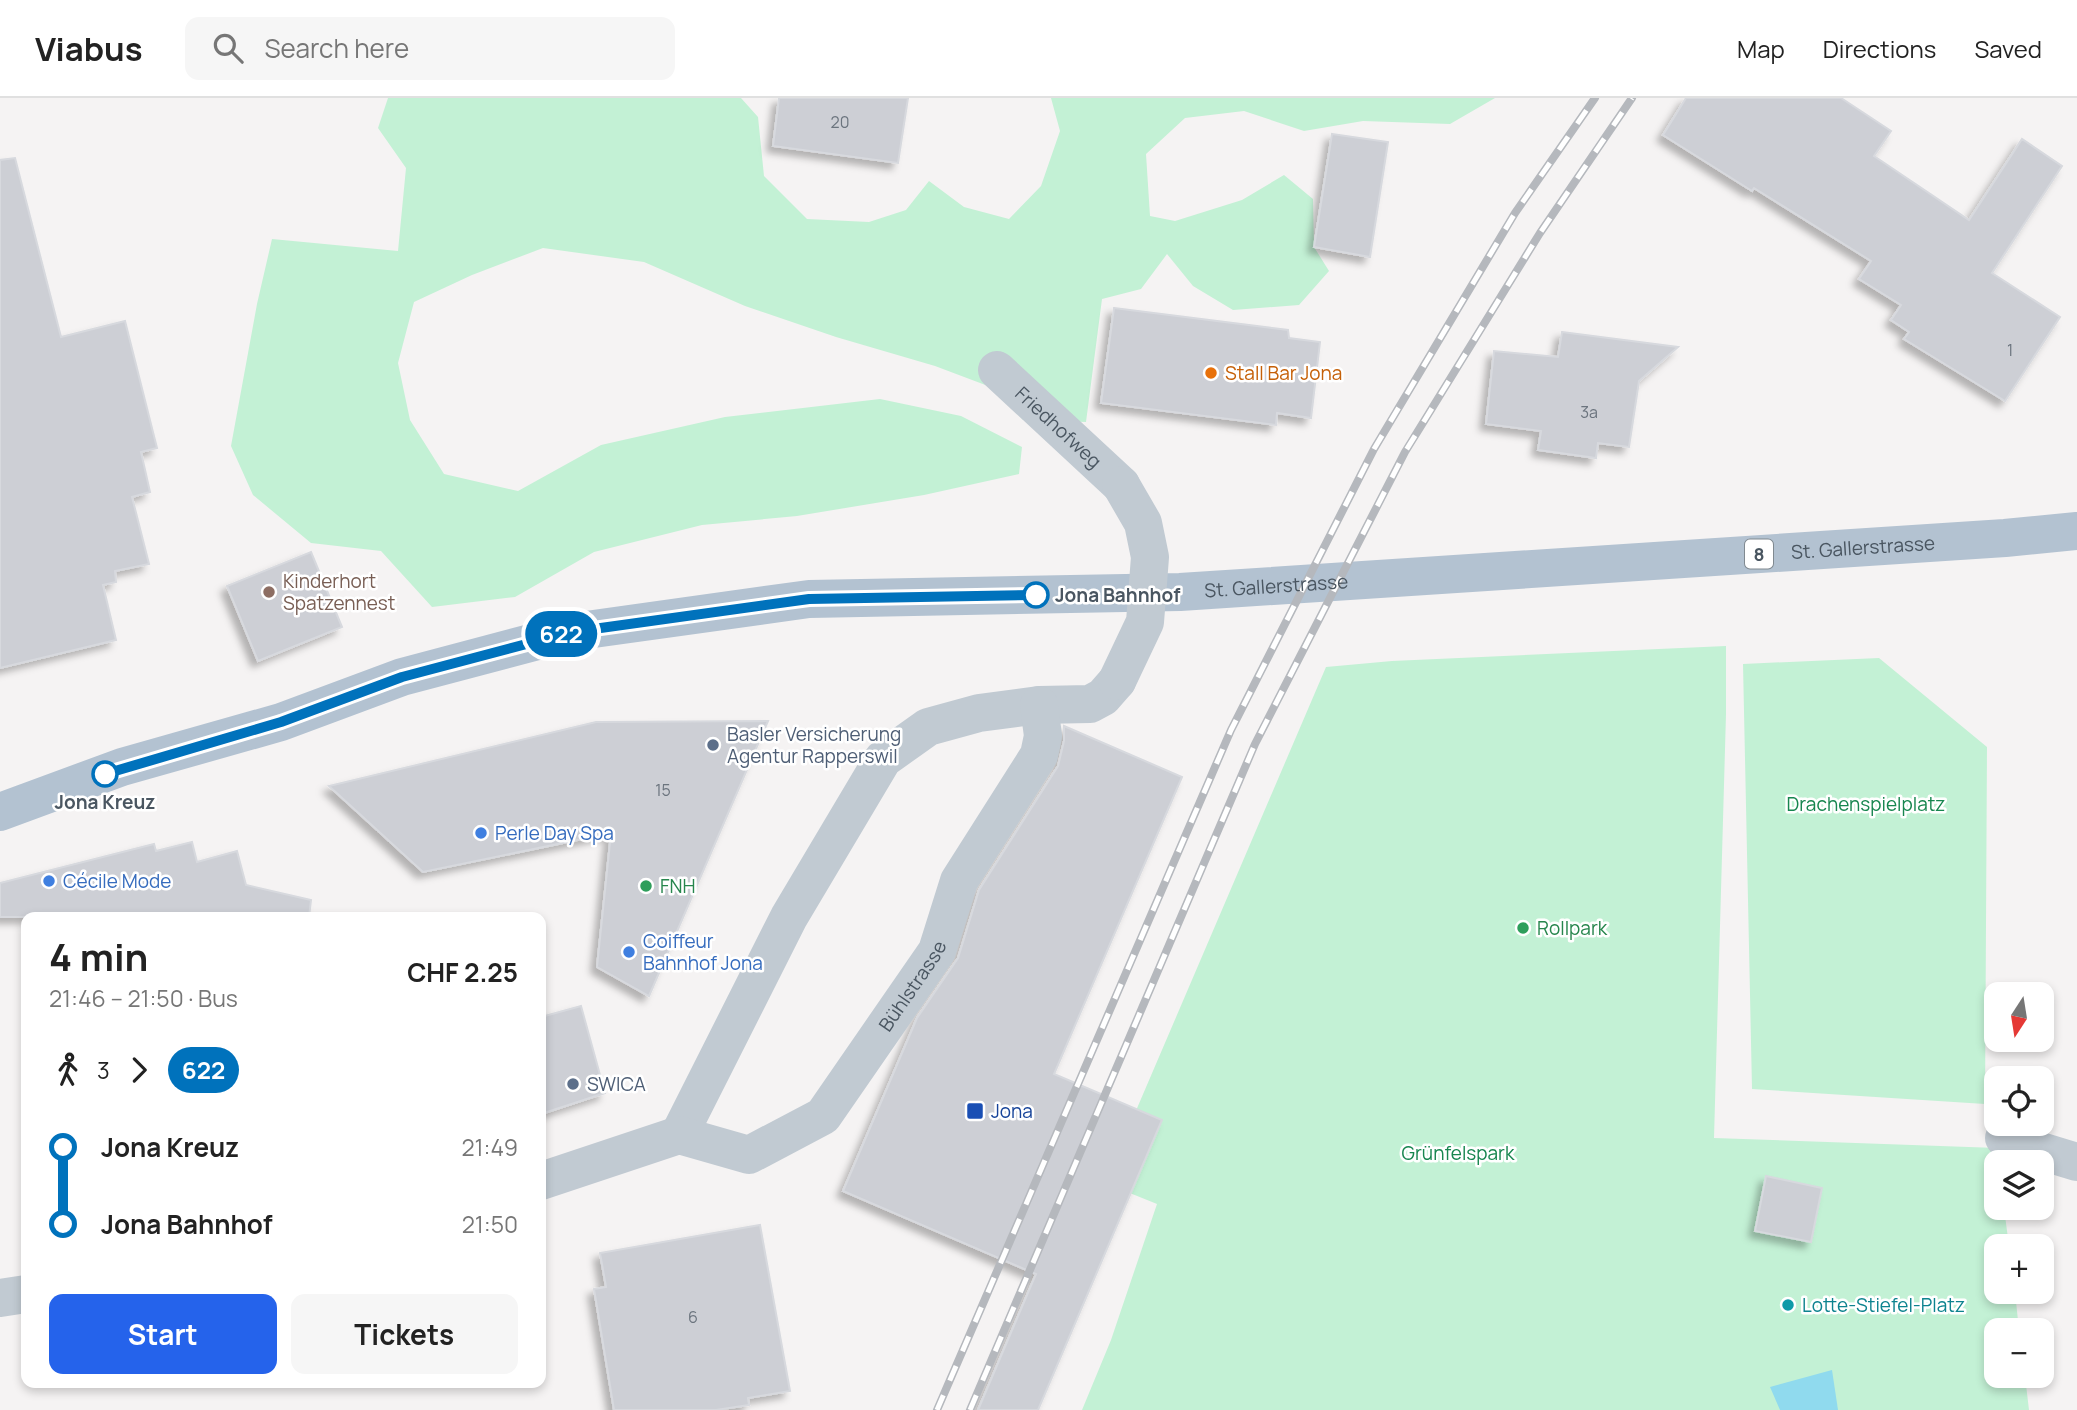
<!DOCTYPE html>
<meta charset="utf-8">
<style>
body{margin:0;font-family:Manrope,sans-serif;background:#f6f6f6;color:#222;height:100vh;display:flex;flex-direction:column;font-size:26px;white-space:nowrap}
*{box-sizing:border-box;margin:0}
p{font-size:23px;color:#767676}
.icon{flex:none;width:38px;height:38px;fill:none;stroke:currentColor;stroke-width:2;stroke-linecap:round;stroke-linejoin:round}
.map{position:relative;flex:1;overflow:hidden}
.details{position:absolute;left:21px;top:814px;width:525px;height:476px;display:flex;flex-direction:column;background:#fff;border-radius:14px;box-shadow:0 4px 10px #0003}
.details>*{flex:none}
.badge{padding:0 14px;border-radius:23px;font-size:24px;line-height:46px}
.needle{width:46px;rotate:192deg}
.buttons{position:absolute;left:1984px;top:884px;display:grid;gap:14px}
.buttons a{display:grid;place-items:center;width:70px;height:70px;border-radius:14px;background:#fff;box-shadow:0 4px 10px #0003;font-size:35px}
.map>.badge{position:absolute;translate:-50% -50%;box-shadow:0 0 0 4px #fff}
.legs{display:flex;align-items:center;gap:10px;height:77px;padding:0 28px;font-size:23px}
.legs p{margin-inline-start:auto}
.overview{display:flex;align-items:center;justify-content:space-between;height:119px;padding:0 28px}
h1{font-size:38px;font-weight:700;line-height:52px}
.action{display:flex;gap:14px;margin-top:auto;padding:14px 28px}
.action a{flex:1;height:80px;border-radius:14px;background:#2563eb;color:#fff;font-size:28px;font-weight:700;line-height:80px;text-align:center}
.action a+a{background:#f6f6f6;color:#222}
ul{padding:0 28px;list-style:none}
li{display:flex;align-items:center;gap:24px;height:77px;font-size:26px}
li i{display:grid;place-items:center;width:10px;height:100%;margin:0 9px;background:currentColor}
li i::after{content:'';width:18px;height:18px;margin:-9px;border:5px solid;border-radius:50%;background:#fff}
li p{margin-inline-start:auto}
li:first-child i{background:linear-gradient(#0000 50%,currentColor 0)}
li:last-child i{background:linear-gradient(currentColor 50%,#0000 0)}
header{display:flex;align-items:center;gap:42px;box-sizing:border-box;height:98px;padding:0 35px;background:#fff;border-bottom:2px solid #e0e0e0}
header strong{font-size:33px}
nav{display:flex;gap:38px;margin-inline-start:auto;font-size:24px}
.search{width:490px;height:63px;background:#f6f6f6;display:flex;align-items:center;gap:18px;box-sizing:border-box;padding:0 24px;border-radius:14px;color:#767676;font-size:26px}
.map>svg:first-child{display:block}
.green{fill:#c3f1d5}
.water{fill:#90daee}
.building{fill:#cdcfd5;stroke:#d7d9de;stroke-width:2;filter:url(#shadow)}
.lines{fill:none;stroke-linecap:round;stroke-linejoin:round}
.minor{stroke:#c1cad2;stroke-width:38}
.primary{stroke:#b3c2d1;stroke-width:38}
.rail-casing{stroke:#b5b8bd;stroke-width:8}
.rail{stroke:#fff;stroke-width:5;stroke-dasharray:16;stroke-linecap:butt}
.minor-bridge{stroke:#c1cad2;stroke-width:38}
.line-1-casing{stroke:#fff;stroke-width:16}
.line-1{stroke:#0072bc;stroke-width:10}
.food-dot{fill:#e8710a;stroke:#fff;stroke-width:2.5}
.education-dot{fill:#8d6e63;stroke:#fff;stroke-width:2.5}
.stop-1-dot{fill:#fff;stroke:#0072bc;stroke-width:3.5}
.service-dot{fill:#5c6f8a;stroke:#fff;stroke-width:2.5}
.shop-dot{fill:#3f7fe0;stroke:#fff;stroke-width:2.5}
.leisure-dot{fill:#2e9e5b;stroke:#fff;stroke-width:2.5}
.transit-dot{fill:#1a4fb4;stroke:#fff;stroke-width:2.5}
.culture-dot{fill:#0f9aa8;stroke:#fff;stroke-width:2.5}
.labels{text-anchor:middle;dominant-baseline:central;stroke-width:5;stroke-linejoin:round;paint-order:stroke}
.number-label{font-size:16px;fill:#6b747e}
.shield{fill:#fff;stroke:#808990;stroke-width:2}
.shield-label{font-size:18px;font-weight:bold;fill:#4a5661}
.food-label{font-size:19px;fill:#c56008;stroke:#fff;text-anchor:start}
.street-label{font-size:19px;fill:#4a5661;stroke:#fff}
.education-label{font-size:19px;fill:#785e54;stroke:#fff;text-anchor:start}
.stop-label{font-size:19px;font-weight:bold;fill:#4a5661;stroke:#fff;text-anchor:start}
.service-label{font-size:19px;fill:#4e5e75;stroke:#fff;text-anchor:start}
.park-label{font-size:19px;fill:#17864f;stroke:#fff}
.shop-label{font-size:19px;fill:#366cbe;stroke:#fff;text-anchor:start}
.leisure-label{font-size:19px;fill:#27864d;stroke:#fff;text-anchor:start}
.transit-label{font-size:19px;fill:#164399;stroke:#fff;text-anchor:start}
.culture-label{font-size:19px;fill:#0d838f;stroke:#fff;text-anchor:start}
</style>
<header>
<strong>Viabus</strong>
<div class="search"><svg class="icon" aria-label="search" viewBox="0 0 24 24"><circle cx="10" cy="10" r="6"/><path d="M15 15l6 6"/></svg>Search here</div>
<nav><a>Map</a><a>Directions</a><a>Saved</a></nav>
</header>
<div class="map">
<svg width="2077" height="1312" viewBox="0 0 2077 1312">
<defs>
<filter id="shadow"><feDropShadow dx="-6" dy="6" stdDeviation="3.5" flood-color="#0004"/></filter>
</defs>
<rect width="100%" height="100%" fill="#f5f3f3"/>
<path class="green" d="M 388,0 L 741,0 L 758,19 L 764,78 L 807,121 L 869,124 L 906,112 L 929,83 L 964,109 L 1009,121 L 1041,88 L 1060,33 L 1051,0 L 1495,0 L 1450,26 L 1363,23 L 1304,33 L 1244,13 L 1185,20 L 1146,56 L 1150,118 L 1175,123 L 1242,102 L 1284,77 L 1313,101 L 1314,149 L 1329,173 L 1299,207 L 1233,212 L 1193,188 L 1167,156 L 1141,191 L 1102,201 L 1086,324 L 1023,322 L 996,291 L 935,268 L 836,239 L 745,208 L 644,164 L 543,150 L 472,177 L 414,204 L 398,265 L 410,322 L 444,376 L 518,393 L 601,347 L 725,319 L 880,301 L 961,318 L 1022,349 L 1019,376 L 924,397 L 797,418 L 702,427 L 594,454 L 515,499 L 432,509 L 381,453 L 311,445 L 253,397 L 231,348 L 257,206 L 272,141 L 398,153 L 406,70 L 378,30 Z
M 1726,548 L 1726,616 L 1714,1040 L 1997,1050 L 1999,1064 L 1997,1064 L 1997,1110 L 2004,1110 L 2009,1148 L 1997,1148 L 1997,1194 L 2015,1194 L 2019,1232 L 1997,1232 L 1997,1278 L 2025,1278 L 2029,1312 L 1082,1312 L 1111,1242 L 1157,1106 L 1105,1085 L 1326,569 L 1392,563 Z
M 1879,560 L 1987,649 L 1985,1006 L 1752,991 L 1743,566 Z"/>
<path class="water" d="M 1832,1272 L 1838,1312 L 1780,1312 L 1770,1289 Z"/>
<path class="building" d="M 779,0 L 908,0 L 898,65 L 773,48 Z
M 1686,0 L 1841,0 L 1891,33 L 1874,58 L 1969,122 L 2022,41 L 2062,68 L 1992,175 L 2060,219 L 2005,303 L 1904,241 L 1909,234 L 1891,222 L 1901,207 L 1859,181 L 1871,163 L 1754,90 L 1752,93 L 1663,37 Z
M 1332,36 L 1388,44 L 1370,159 L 1314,149 Z
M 15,60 L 61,239 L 125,223 L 157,350 L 141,354 L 150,394 L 132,399 L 149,466 L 115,473 L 116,484 L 103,487 L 116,542 L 0,570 L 0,62 Z
M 1114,210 L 1288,232 L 1289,240 L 1320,244 L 1311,320 L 1277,315 L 1276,327 L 1101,305 Z
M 1562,234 L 1678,249 L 1639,283 L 1629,349 L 1598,345 L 1596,360 L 1538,352 L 1541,333 L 1486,326 L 1494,253 L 1558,259 Z
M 311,454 L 342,529 L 258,563 L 227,488 Z
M 768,623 L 649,898 L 597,869 L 611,735 L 423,774 L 329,688 L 596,624 Z
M 1064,628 L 1182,679 L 1054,976 L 1162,1022 L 1038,1312 L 978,1312 L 1036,1176 L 843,1093 L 917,920 L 958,860 L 979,792 L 1058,668 L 1064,643 Z
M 192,744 L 197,764 L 237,753 L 246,787 L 311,802 L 309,819 L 0,819 L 0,785 L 154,746 L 156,753 Z
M 581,908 L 605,995 L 541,1016 L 541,919 Z
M 1766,1078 L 1822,1090 L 1811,1144 L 1755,1133 Z
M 760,1127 L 790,1293 L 748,1300 L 749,1307 L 716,1312 L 614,1312 L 594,1191 L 606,1189 L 600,1155 Z"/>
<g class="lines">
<g class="minor">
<path id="s1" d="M 997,272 L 1121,387"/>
<path d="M 679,1037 L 789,819 L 883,661 L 928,629 L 979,615 L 1039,607 L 1090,606 L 1103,599 L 1117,583"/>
<path d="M 2004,1040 L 2021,1047 L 2077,1064"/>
<path id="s2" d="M 541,1083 L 679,1037 L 749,1057 L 823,1018 L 937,853 L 959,783 L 1039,657 L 1043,638 L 1039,607"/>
<path d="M 0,1200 L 26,1196"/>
</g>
<path class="primary" id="s3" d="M 0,714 L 122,669 L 281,624 L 402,579 L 572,534 L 809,501 L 1180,494 L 2005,440 L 2077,433"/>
<g class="rail-casing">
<path id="rail" d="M 937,1312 L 1231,632 L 1374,351 L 1515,115 L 1595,0
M 970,1312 L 1255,646 L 1405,354 L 1540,135 L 1632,0"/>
</g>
<use href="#rail" class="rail"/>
<path class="minor-bridge" d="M 1117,583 L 1145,524 L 1150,459 L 1143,425 L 1121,387"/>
</g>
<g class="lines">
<g class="line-1-casing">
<path id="line-1" d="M 105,676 L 281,624 L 402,579 L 572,534 L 809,501 L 1036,497"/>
</g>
<use href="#line-1" class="line-1"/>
</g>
<circle class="food-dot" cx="1211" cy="275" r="7"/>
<circle class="education-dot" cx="269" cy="494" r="7"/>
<g class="stop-1-dot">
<circle cx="1036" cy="497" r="12"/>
<circle cx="105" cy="676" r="12"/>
</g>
<g class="service-dot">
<circle cx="713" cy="647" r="7"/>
<circle cx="573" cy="986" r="7"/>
</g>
<g class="shop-dot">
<circle cx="481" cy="735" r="7"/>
<circle cx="49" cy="783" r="7"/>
<circle cx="629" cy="854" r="7"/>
</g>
<g class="leisure-dot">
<circle cx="646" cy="788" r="7"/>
<circle cx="1523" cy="830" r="7"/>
</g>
<rect class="transit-dot" x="966" y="1004" width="18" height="18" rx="3.5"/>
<circle class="culture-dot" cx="1788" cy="1207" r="7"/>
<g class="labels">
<g class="number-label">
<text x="840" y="24">20</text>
<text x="2010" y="252">1</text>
<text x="1589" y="314">3a</text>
<text x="663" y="692">15</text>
<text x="693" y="1219">6</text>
</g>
<rect class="shield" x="1745" y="441.5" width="28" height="29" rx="5"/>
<g class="shield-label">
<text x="1759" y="456">8</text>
</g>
<g class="food-label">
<text x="1225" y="275">Stall Bar Jona</text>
</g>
<g class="street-label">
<text stroke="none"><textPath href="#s1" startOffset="84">Friedhofweg</textPath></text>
<text stroke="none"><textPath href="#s3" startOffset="1895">St. Gallerstrasse</textPath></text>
<text stroke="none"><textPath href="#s3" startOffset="1307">St. Gallerstrasse</textPath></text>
<text stroke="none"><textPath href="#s2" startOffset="460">Bühlstrasse</textPath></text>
</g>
<g class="education-label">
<text x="283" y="483">Kinderhort<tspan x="283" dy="22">Spatzennest</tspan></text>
</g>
<g class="stop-label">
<text x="1055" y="497">Jona Bahnhof</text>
<text x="105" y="704" text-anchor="middle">Jona Kreuz</text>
</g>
<g class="service-label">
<text x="727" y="636">Basler Versicherung<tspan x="727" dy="22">Agentur Rapperswil</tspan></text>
<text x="587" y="986">SWICA</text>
</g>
<g class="park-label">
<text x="1866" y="706">Drachenspielplatz</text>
<text x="1458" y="1055">Grünfelspark</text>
</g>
<g class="shop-label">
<text x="495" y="735">Perle Day Spa</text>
<text x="63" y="783">Cécile Mode</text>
<text x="643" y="843">Coiffeur<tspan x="643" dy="22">Bahnhof Jona</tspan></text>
</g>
<g class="leisure-label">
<text x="660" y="788">FNH</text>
<text x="1537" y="830">Rollpark</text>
</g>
<g class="transit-label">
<text x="991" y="1013">Jona</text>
</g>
<g class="culture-label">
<text x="1802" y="1207">Lotte-Stiefel-Platz</text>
</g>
</g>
</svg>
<div class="buttons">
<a><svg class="needle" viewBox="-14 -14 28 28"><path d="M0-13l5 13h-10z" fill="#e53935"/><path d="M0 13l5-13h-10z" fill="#767676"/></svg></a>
<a><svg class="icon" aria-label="locate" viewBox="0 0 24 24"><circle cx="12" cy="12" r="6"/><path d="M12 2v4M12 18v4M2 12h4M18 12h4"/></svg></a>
<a><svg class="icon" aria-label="layers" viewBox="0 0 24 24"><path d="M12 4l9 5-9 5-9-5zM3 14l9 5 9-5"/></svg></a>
<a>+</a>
<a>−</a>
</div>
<b class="badge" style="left:561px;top:536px;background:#0072bc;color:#fff">622</b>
<section class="details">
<div class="overview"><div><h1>4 min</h1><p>21:46 – 21:50 · Bus</p></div><b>CHF 2.25</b></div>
<div class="legs"><svg class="icon" aria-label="walk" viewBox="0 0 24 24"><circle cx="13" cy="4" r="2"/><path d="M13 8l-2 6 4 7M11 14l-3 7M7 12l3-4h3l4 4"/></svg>3<svg class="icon" aria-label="forward" viewBox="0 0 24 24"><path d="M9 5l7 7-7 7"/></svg><b class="badge" style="background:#0072bc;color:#fff">622</b></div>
<ul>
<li><i style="color:#0072bc"></i><b>Jona Kreuz</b><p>21:49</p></li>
<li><i style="color:#0072bc"></i><b>Jona Bahnhof</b><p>21:50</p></li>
</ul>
<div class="action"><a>Start</a><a>Tickets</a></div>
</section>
</div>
